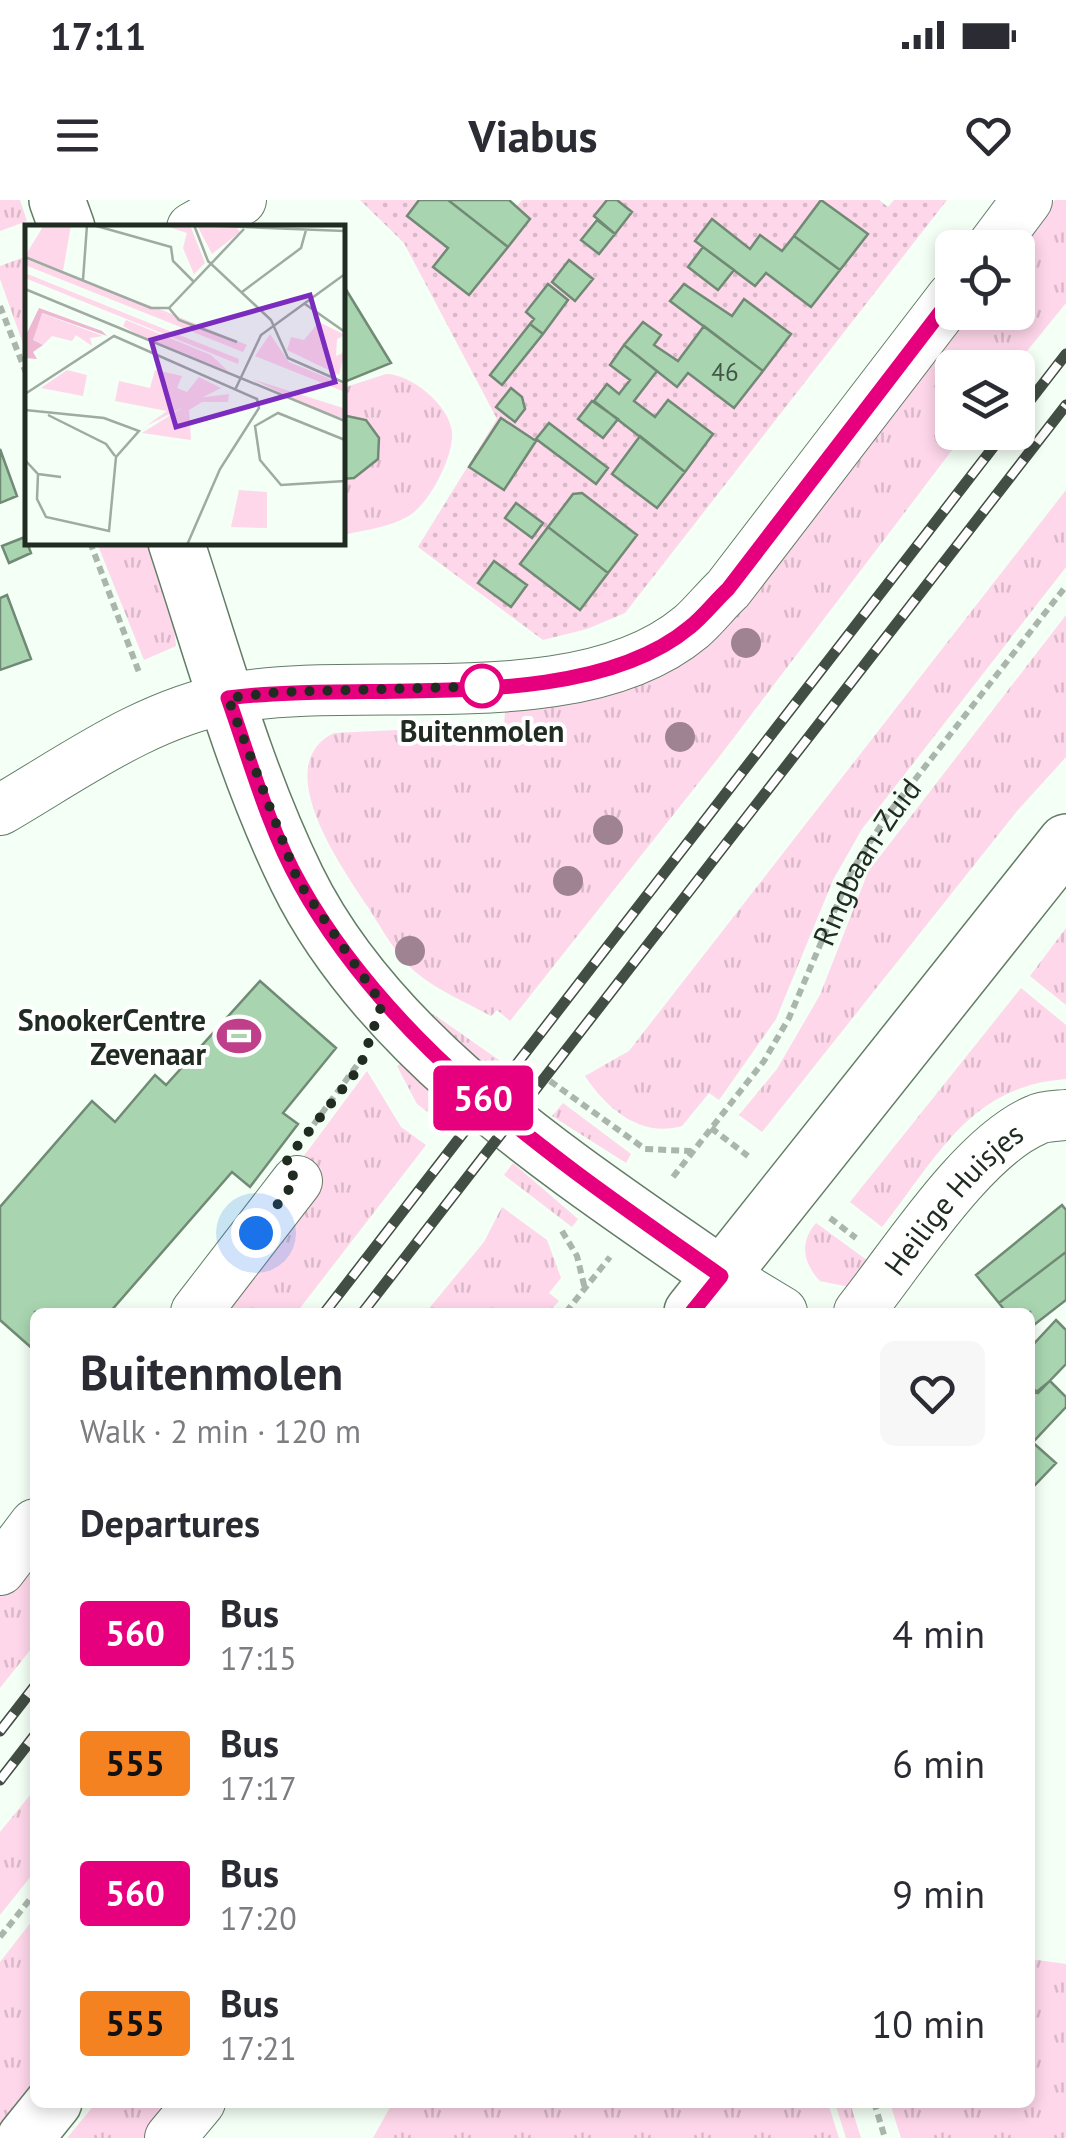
<!DOCTYPE html>
<meta charset="utf-8">
<style>
body{margin:0;font-family:"PT Sans",sans-serif;background:#f7f7f7;color:#2b2b33;height:100vh;display:flex;flex-direction:column;font-size:38px;white-space:nowrap}
*{box-sizing:border-box;margin:0}
p{font-size:32px;color:#7c7c81}
.icon{flex:none;width:55px;height:55px;fill:none;stroke:currentColor;stroke-width:2;stroke-linecap:round;stroke-linejoin:round}
.map{position:relative;flex:1;overflow:hidden}
.drawer{position:absolute;left:30px;top:1108px;width:1005px;height:800px;display:flex;flex-direction:column;background:#fff;border-radius:15px;box-shadow:0 5px 15px #0003}
.drawer>*{flex:none}
.badge{padding:0 20px;border-radius:8px;font-size:35px;line-height:65px}
.buttons{position:absolute;left:935px;top:30px;display:grid;gap:20px}
.buttons a{display:grid;place-items:center;width:100px;height:100px;border-radius:15px;background:#fff;box-shadow:0 5px 15px #0003;font-size:50px}
.you{position:absolute;width:50px;height:50px;margin:-25px;border:8px solid #fff;border-radius:50%;background:#1a73e8;box-shadow:0 0 0 15px #1a73e833}
.map>.badge{position:absolute;translate:-50% -50%;box-shadow:0 0 0 5px #fff}
h2{padding:0 50px;font-size:38px;line-height:90px}
.round{display:grid;place-items:center;flex:none;width:105px;height:105px;border-radius:15px;background:#f7f7f7}
.summary{display:flex;align-items:center;justify-content:space-between;height:170px;padding:0 50px}
h1{font-size:48px;font-weight:600;line-height:75px}
ul{padding:0;list-style:none}
li{display:flex;align-items:center;gap:30px;height:130px;padding:0 50px}
li div{flex:1}
li b{display:block;font-size:38px}
li em{font-style:normal}
li .badge{min-width:110px;font-weight:700;text-align:center}
.status{display:flex;justify-content:space-between;align-items:center;height:70px;padding:0 50px;background:#fff;direction:ltr}
.status svg{height:28px;fill:currentColor}
header{display:flex;justify-content:space-between;align-items:center;height:130px;padding:0 50px;background:#fff;font-size:45px;font-weight:600}
.map>svg:first-child{display:block}
.grass{fill:url(#grass-tufts)}
.park{fill:url(#park-dots);fill-rule:evenodd}
.building{fill:#a8d5b0;stroke:#718a75;stroke-width:2.5}
.lines{fill:none;stroke-linecap:round;stroke-linejoin:round}
.minor-casing{stroke:#637c67;stroke-width:52}
.tertiary-casing{stroke:#637c67;stroke-width:58}
.path{stroke:#aab5ab;stroke-width:6;stroke-dasharray:8 5;stroke-linecap:butt}
.minor{stroke:#fff;stroke-width:50}
.tertiary{stroke:#fff;stroke-width:55}
.rail-casing{stroke:#424d44;stroke-width:11}
.rail{stroke:#fff;stroke-width:8;stroke-dasharray:22;stroke-linecap:butt}
.tree{fill:#a08392}
.line-casing{stroke:#fff;stroke-width:22}
.line{stroke:#e6007e;stroke-width:15}
.walk{stroke:#202b22;stroke-width:10;stroke-dasharray:0 18}
.stop-dot{fill:#fff;stroke:#e6007e;stroke-width:5}
.labels{text-anchor:middle;dominant-baseline:central;stroke-width:8;stroke-linejoin:round;paint-order:stroke}
.number-label{font-size:25px;fill:#425646}
.stop-label{font-size:30px;font-weight:bold;fill:#202b22;stroke:#fff}
.street-label{font-size:30px;fill:#202b22;stroke:#fff}
.poi-label{font-size:30px;font-weight:bold;fill:#202b22;stroke:#fff;text-anchor:end}
.inset-road{fill:none;stroke:#9faaa1;stroke-width:2.5}
.view{fill:#7b2cbf;fill-opacity:0.15;stroke:#7b2cbf;stroke-width:5}
.inset-edge{fill:none;stroke:#202b22;stroke-width:5}
</style>
<div class="status"><b>17:11</b><svg viewBox="0 0 49 12"><path d="M0 12V9h3v3zM5 12V6h3v6zM10 12V3h3v9zM15 12V0h3v12zM26 1h20v11H26zM47 4h2v5h-2z"/></svg></div>
<header><svg class="icon" aria-label="menu" viewBox="0 0 24 24"><path d="M4 6h16M4 12h16M4 18h16"/></svg>Viabus<svg class="icon" aria-label="heart" viewBox="0 0 24 24"><path d="M12 20l-8-8c-3-5 5-10 8-4 3-6 11-1 8 4z"/></svg></header>
<div class="map">
<svg width="1066" height="1938" viewBox="0 0 1066 1938">
<defs>
<pattern id="grass-tufts" width="24" height="20" patternUnits="userSpaceOnUse" patternTransform="scale(2.5)"><rect width="24" height="20" fill="#fed7ea"/><path d="M3 7l-1-3M5 7V3M7 7l1-3M15 17l-1-3M17 17v-4M19 17l1-3" fill="none" stroke="#d9b9c8"/></pattern>
<pattern id="park-dots" width="8" height="8" patternUnits="userSpaceOnUse" patternTransform="scale(2.5)"><rect width="8" height="8" fill="#fed7ea"/><path d="M2 2h.1M6 6h.1" fill="none" stroke="#d9b9c8" stroke-width="1.8" stroke-linecap="round"/></pattern>
</defs>
<rect width="100%" height="100%" fill="#f4fff5"/>
<path class="grass" d="M 0,0 L 20,0 L 27,21 L 0,31 Z
M 1055,0 L 1066,0 L 1066,103 L 1014,167 L 952,168 L 952,232 L 965,233 L 719,557 L 510,821 L 497,810 L 491,816 C 467,803 439,791 418,774 C 397,757 382,729 368,707 C 343,669 268,565 334,533 L 504,525 L 505,512 L 610,493 L 969,113 L 1018,112 L 1018,49 Z
M 27,56 L 28,56 L 27,155 L 0,79 L 0,66 Z
M 386,174 C 411,174 449,205 452,232 C 454,256 430,302 410,315 C 392,327 364,330 343,335 L 343,188 Z
M 1066,290 L 1066,367 L 862,629 L 833,680 L 776,819 L 719,900 L 709,893 L 682,926 C 641,938 607,909 585,876 L 629,851 Z
M 97,343 L 148,343 L 172,406 L 176,446 L 144,460 Z
M 1066,415 L 1066,557 L 1017,611 L 762,932 L 739,915 L 777,869 L 820,795 L 868,672 Z
M 1066,728 L 1066,805 L 1030,776 Z
M 1021,788 L 1066,825 L 1066,879 C 969,886 937,958 882,1027 L 850,1002 Z
M 433,814 L 499,860 L 492,870 L 428,819 Z
M 402,863 L 457,916 L 449,928 L 417,904 L 397,866 Z
M 367,871 L 401,927 L 426,945 L 297,1112 L 219,1112 L 295,968 Z
M 563,903 L 631,954 L 626,963 L 552,916 Z
M 513,963 L 578,1019 L 572,1027 L 504,975 Z
M 502,1007 L 547,1040 L 561,1078 L 549,1093 L 559,1101 L 549,1112 L 426,1112 L 484,1042 Z
M 816,1023 L 875,1066 L 849,1087 L 820,1081 C 803,1063 799,1043 816,1023 Z
M 35,1348 L 35,1444 L 0,1488 L 0,1394 Z
M 35,1589 L 35,1671 L 0,1715 L 0,1632 Z
M 35,1717 L 35,1886 L 0,1931 L 0,1762 Z
M 1030,1759 L 1066,1764 L 1066,1938 L 901,1938 L 890,1903 L 1030,1902 Z
M 393,1902 L 828,1903 L 839,1938 L 373,1938 Z
M 96,1903 L 176,1903 L 147,1938 L 67,1938 Z
M 835,1903 L 850,1903 L 861,1938 L 846,1938 Z"/>
<path class="park" d="M 360,0 L 419,0 L 407,16 L 448,48 L 433,68 L 468,95 L 529,19 L 516,7 L 522,0 L 607,0 L 581,40 L 599,54 L 632,12 L 617,0 L 821,0 L 782,51 L 750,49 L 712,19 L 695,40 L 703,47 L 689,67 L 718,90 L 734,70 L 755,86 L 766,73 L 811,107 L 867,34 L 823,0 L 879,0 L 888,7 L 894,0 L 947,0 L 625,413 L 587,429 L 543,440 L 418,347 L 497,219 L 404,43 ZM 569,60 L 592,79 L 575,101 L 552,83 ZM 683,84 L 732,116 L 745,99 L 791,134 L 688,173 L 677,187 L 657,171 L 634,201 L 655,217 L 668,200 L 713,234 L 658,308 L 612,274 L 640,236 L 595,201 L 607,184 L 619,194 L 630,180 L 610,164 L 643,122 L 661,135 L 654,145 L 678,161 L 704,127 L 670,101 ZM 549,85 L 568,100 L 501,185 L 490,175 L 534,119 L 526,112 ZM 582,293 L 636,336 L 580,410 L 520,364 L 573,294 ZM 494,361 L 527,385 L 511,407 L 478,383 Z"/>
<path class="building" d="M 419,0 L 448,0 L 508,47 L 469,95 L 433,67 L 448,48 L 407,16 Z
M 448,0 L 509,0 L 530,19 L 508,47 Z
M 607,0 L 617,0 L 632,12 L 615,34 L 594,16 Z
M 821,0 L 868,34 L 840,70 L 794,36 Z
M 712,19 L 750,49 L 760,35 L 782,51 L 794,36 L 840,70 L 811,107 L 766,73 L 755,86 L 695,41 Z
M 597,20 L 615,34 L 599,54 L 581,40 Z
M 703,47 L 734,70 L 718,90 L 688,67 Z
M 569,60 L 593,79 L 575,101 L 552,82 Z
M 342,83 L 391,163 L 342,183 Z
M 548,84 L 568,100 L 543,134 L 530,124 L 534,119 L 526,112 Z
M 684,84 L 732,116 L 744,99 L 791,134 L 763,171 L 670,101 Z
M 643,122 L 661,135 L 654,145 L 678,161 L 704,126 L 763,171 L 734,208 L 688,173 L 677,187 L 624,145 Z
M 530,124 L 543,134 L 502,185 L 490,175 Z
M 624,145 L 657,171 L 634,201 L 655,217 L 668,200 L 713,234 L 685,272 L 594,201 L 607,184 L 619,194 L 630,180 L 610,165 Z
M 511,188 L 522,197 L 525,209 L 515,222 L 496,207 Z
M 592,201 L 618,219 L 603,238 L 578,219 Z
M 342,215 L 366,220 L 379,238 L 378,259 L 354,278 L 342,279 Z
M 501,218 L 536,241 L 504,290 L 469,267 Z
M 549,223 L 608,268 L 596,284 L 536,239 Z
M 640,236 L 685,272 L 657,308 L 612,274 Z
M 0,249 L 17,296 L 0,303 Z
M 582,293 L 637,335 L 608,373 L 548,327 L 573,294 Z
M 516,303 L 543,323 L 532,338 L 505,318 Z
M 548,327 L 608,373 L 580,410 L 520,364 Z
M 25,337 L 31,353 L 9,363 L 2,346 Z
M 494,361 L 527,385 L 511,407 L 478,383 Z
M 7,395 L 31,459 L 0,470 L 0,398 Z
M 260,781 L 336,848 L 283,913 L 298,924 L 250,987 L 232,972 L 110,1112 L 35,1112 L 35,1151 L 0,1120 L 0,1007 L 92,901 L 115,922 L 155,875 L 166,885 Z
M 1062,1005 L 1066,1010 L 1066,1052 L 999,1103 L 976,1075 Z
M 1066,1052 L 1066,1100 L 1030,1128 L 1030,1112 L 1006,1112 L 999,1103 Z
M 1056,1120 L 1066,1130 L 1066,1164 L 1038,1193 L 1030,1186 L 1030,1148 Z
M 1050,1181 L 1066,1197 L 1066,1207 L 1033,1242 L 1030,1197 Z
M 1030,1240 L 1056,1263 L 1034,1286 L 1030,1282 Z"/>
<g class="lines">
<g class="minor-casing">
<g id="minor">
<path d="M 192,28 L 241,0"/>
<path d="M 991,48 L 1027,0"/>
<path d="M 0,610 C 74,567 145,514 231,498 C 366,474 580,520 691,427 C 704,416 715,401 728,389 L 952,97"/>
<path d="M 721,1075 L 782,1112"/>
<path d="M 196,1112 L 297,981"/>
<path id="s2" d="M 859,1112 C 903,1057 972,947 1036,920 C 1044,916 1056,916 1066,915"/>
<path d="M 0,1370 L 35,1324"/>
<path d="M 170,1938 L 200,1902"/>
</g>
</g>
<g class="tertiary-casing">
<path id="tertiary" d="M 57,0 L 67,28
M 176,342 C 213,454 245,573 297,679 C 380,849 571,970 721,1075
M 692,1112 L 1066,642
M 25,1938 L 54,1902"/>
</g>
<g class="path">
<path d="M 0,106 L 28,178"/>
<path d="M 90,342 L 140,475"/>
<path d="M 550,881 L 645,949 L 691,951"/>
<path d="M 711,928 L 748,956"/>
<path d="M 306,935 L 363,857"/>
<path id="s1" d="M 673,977 L 764,861 L 789,818 L 851,672 L 888,614 L 1066,386"/>
<path d="M 830,1018 L 856,1038"/>
<path d="M 562,1031 L 577,1056 L 585,1089"/>
<path d="M 566,1112 L 610,1057"/>
<path d="M 0,1737 L 35,1693"/>
<path d="M 874,1902 L 885,1938"/>
</g>
<use href="#minor" class="minor"/>
<use href="#tertiary" class="tertiary"/>
<g class="rail-casing">
<path id="rail" d="M 1018,216 L 1066,154
M 325,1112 L 1005,232
M 363,1112 L 1066,205
M 0,1531 L 35,1486
M 0,1580 L 35,1535"/>
</g>
<use href="#rail" class="rail"/>
</g>
<g class="tree">
<circle cx="746" cy="443" r="15"/>
<circle cx="680" cy="537" r="15"/>
<circle cx="608" cy="630" r="15"/>
<circle cx="568" cy="681" r="15"/>
<circle cx="410" cy="751" r="15"/>
</g>
<g class="lines">
<g class="line-casing">
<path id="line" d="M 692,1112 L 721,1076 C 564,965 396,855 300,684 C 268,627 250,560 228,498 C 362,480 584,516 690,427 C 704,416 715,401 728,389 L 952,97"/>
</g>
<use href="#line" class="line"/>
<path class="walk" d="M 256,1033 L 296,980 L 285,964 L 291,954 L 360,867 L 382,804 L 298,681 L 228,498 L 279,492 L 495,486 L 482,486"/>
</g>
<defs>
<g id="stadium-bare" transform="scale(3.45)"><path d="M0-5a6.5 5 0 1 0 0 10a6.5 5 0 1 0 0-10ZM-3.5-1.8h7v3.6h-7Z" fill="#bf3f8a" stroke="#fff" stroke-width="2.5" paint-order="stroke"/></g>
</defs>
<g fill-rule="evenodd">
<use href="#stadium-bare" x="239" y="836"/>
</g>
<circle class="stop-dot" cx="482" cy="486" r="20"/>
<g class="labels">
<g class="number-label">
<text x="725" y="172">46</text>
</g>
<g class="stop-label">
<text x="482" y="530">Buitenmolen</text>
</g>
<g class="street-label">
<text stroke="none"><textPath href="#s1" startOffset="372">Ringbaan-Zuid</textPath></text>
<text stroke="none"><textPath href="#s2" startOffset="148">Heilige Huisjes</textPath></text>
</g>
<g class="poi-label">
<text x="206" y="819">SnookerCentre<tspan x="206" dy="34">Zevenaar</tspan></text>
</g>
</g>
<g transform="translate(25 25)">
<rect width="320" height="320" fill="#f4fff5"/>
<path d="M 19,0 L 46,0 L 38,46 L 0,31 ZM 138,0 L 165,0 L 180,38 L 169,49 L 158,23 L 162,8 ZM 173,2 L 212,3 L 215,7 L 187,29 ZM 0,34 L 142,87 L 222,120 L 218,127 L 0,40 ZM 0,48 L 214,134 L 213,139 L 0,53 ZM 16,88 L 78,111 L 65,113 L 67,121 L 51,110 L 47,116 L 27,111 L 18,120 L 8,115 ZM 101,95 L 186,130 L 203,146 L 114,110 L 98,101 ZM 245,109 L 264,137 L 320,160 L 320,167 L 230,131 ZM 42,145 L 62,150 L 58,171 L 16,163 ZM 130,145 L 157,151 L 152,163 L 162,167 L 174,152 L 196,163 L 121,201 L 142,186 L 90,176 L 94,156 L 125,163 ZM 227,154 L 318,183 L 320,194 L 287,182 ZM 204,169 L 203,177 L 177,177 L 164,185 L 166,215 L 117,208 L 173,173 ZM 214,265 L 242,267 L 242,303 L 206,302 Z" fill="#fed7ea"/>
<path d="M 14,83 L 77,106 L 82,111 L 17,88 L 8,115 L 18,120 L 8,127 L 12,134 L 0,133 L 0,112 Z" fill="#eeb8d2"/>
<path d="M 294,97 L 320,110 L 312,114 L 311,131 L 320,127 L 314,150 L 262,125 L 266,112 L 279,115 Z" fill="#fed7ea"/>
<path class="inset-road" d="M 68,0 L 146,22 L 148,36 L 168,56M 169,0 L 183,36 L 246,95 L 263,133 L 320,158M 169,0 L 320,6M 0,32 L 126,83 L 144,83 L 154,95 L 212,117M 58,55 L 62,0M 0,64 L 320,196M 217,67 L 276,23 L 281,5M 280,79 L 320,107M 144,83 L 219,4M 210,165 L 236,110 L 320,49M 0,169 L 89,111 L 232,174 L 234,183 L 195,244 L 162,320M 0,185 L 79,193 L 114,206 L 91,232 L 84,306 L 21,292 L 12,274 L 13,249M 23,190 L 81,219 L 90,231M 320,215 L 253,188 L 230,201 L 235,235 L 256,260 L 320,256M 0,235 L 13,249 L 36,252"/>
<path class="view" d="M 285,70 L 310,157 L 151,202 L 126,115 Z"/>
<rect width="320" height="320" class="inset-edge"/>
</g>
</svg>
<div class="buttons">
<a><svg class="icon" aria-label="locate" viewBox="0 0 24 24"><circle cx="12" cy="12" r="6"/><path d="M12 2v4M12 18v4M2 12h4M18 12h4"/></svg></a>
<a><svg class="icon" aria-label="layers" viewBox="0 0 24 24"><path d="M12 4l9 5-9 5-9-5zM3 14l9 5 9-5"/></svg></a>
</div>
<div class="you" style="left:256px;top:1033px"></div>
<b class="badge" style="left:483px;top:898px;background:#e6007e;color:#fff">560</b>
<section class="drawer">
<div class="summary"><div><h1>Buitenmolen</h1><p>Walk · 2 min · 120 m</p></div><a class="round"><svg class="icon" aria-label="heart" viewBox="0 0 24 24"><path d="M12 20l-8-8c-3-5 5-10 8-4 3-6 11-1 8 4z"/></svg></a></div>
<h2>Departures</h2>
<ul>
<li><span class="badge" style="background:#e6007e;color:#fff">560</span><div><b>Bus</b><p>17:15</p></div><em>4 min</em></li>
<li><span class="badge" style="background:#f58220;color:#111">555</span><div><b>Bus</b><p>17:17</p></div><em>6 min</em></li>
<li><span class="badge" style="background:#e6007e;color:#fff">560</span><div><b>Bus</b><p>17:20</p></div><em>9 min</em></li>
<li><span class="badge" style="background:#f58220;color:#111">555</span><div><b>Bus</b><p>17:21</p></div><em>10 min</em></li>
</ul>
</section>
</div>
